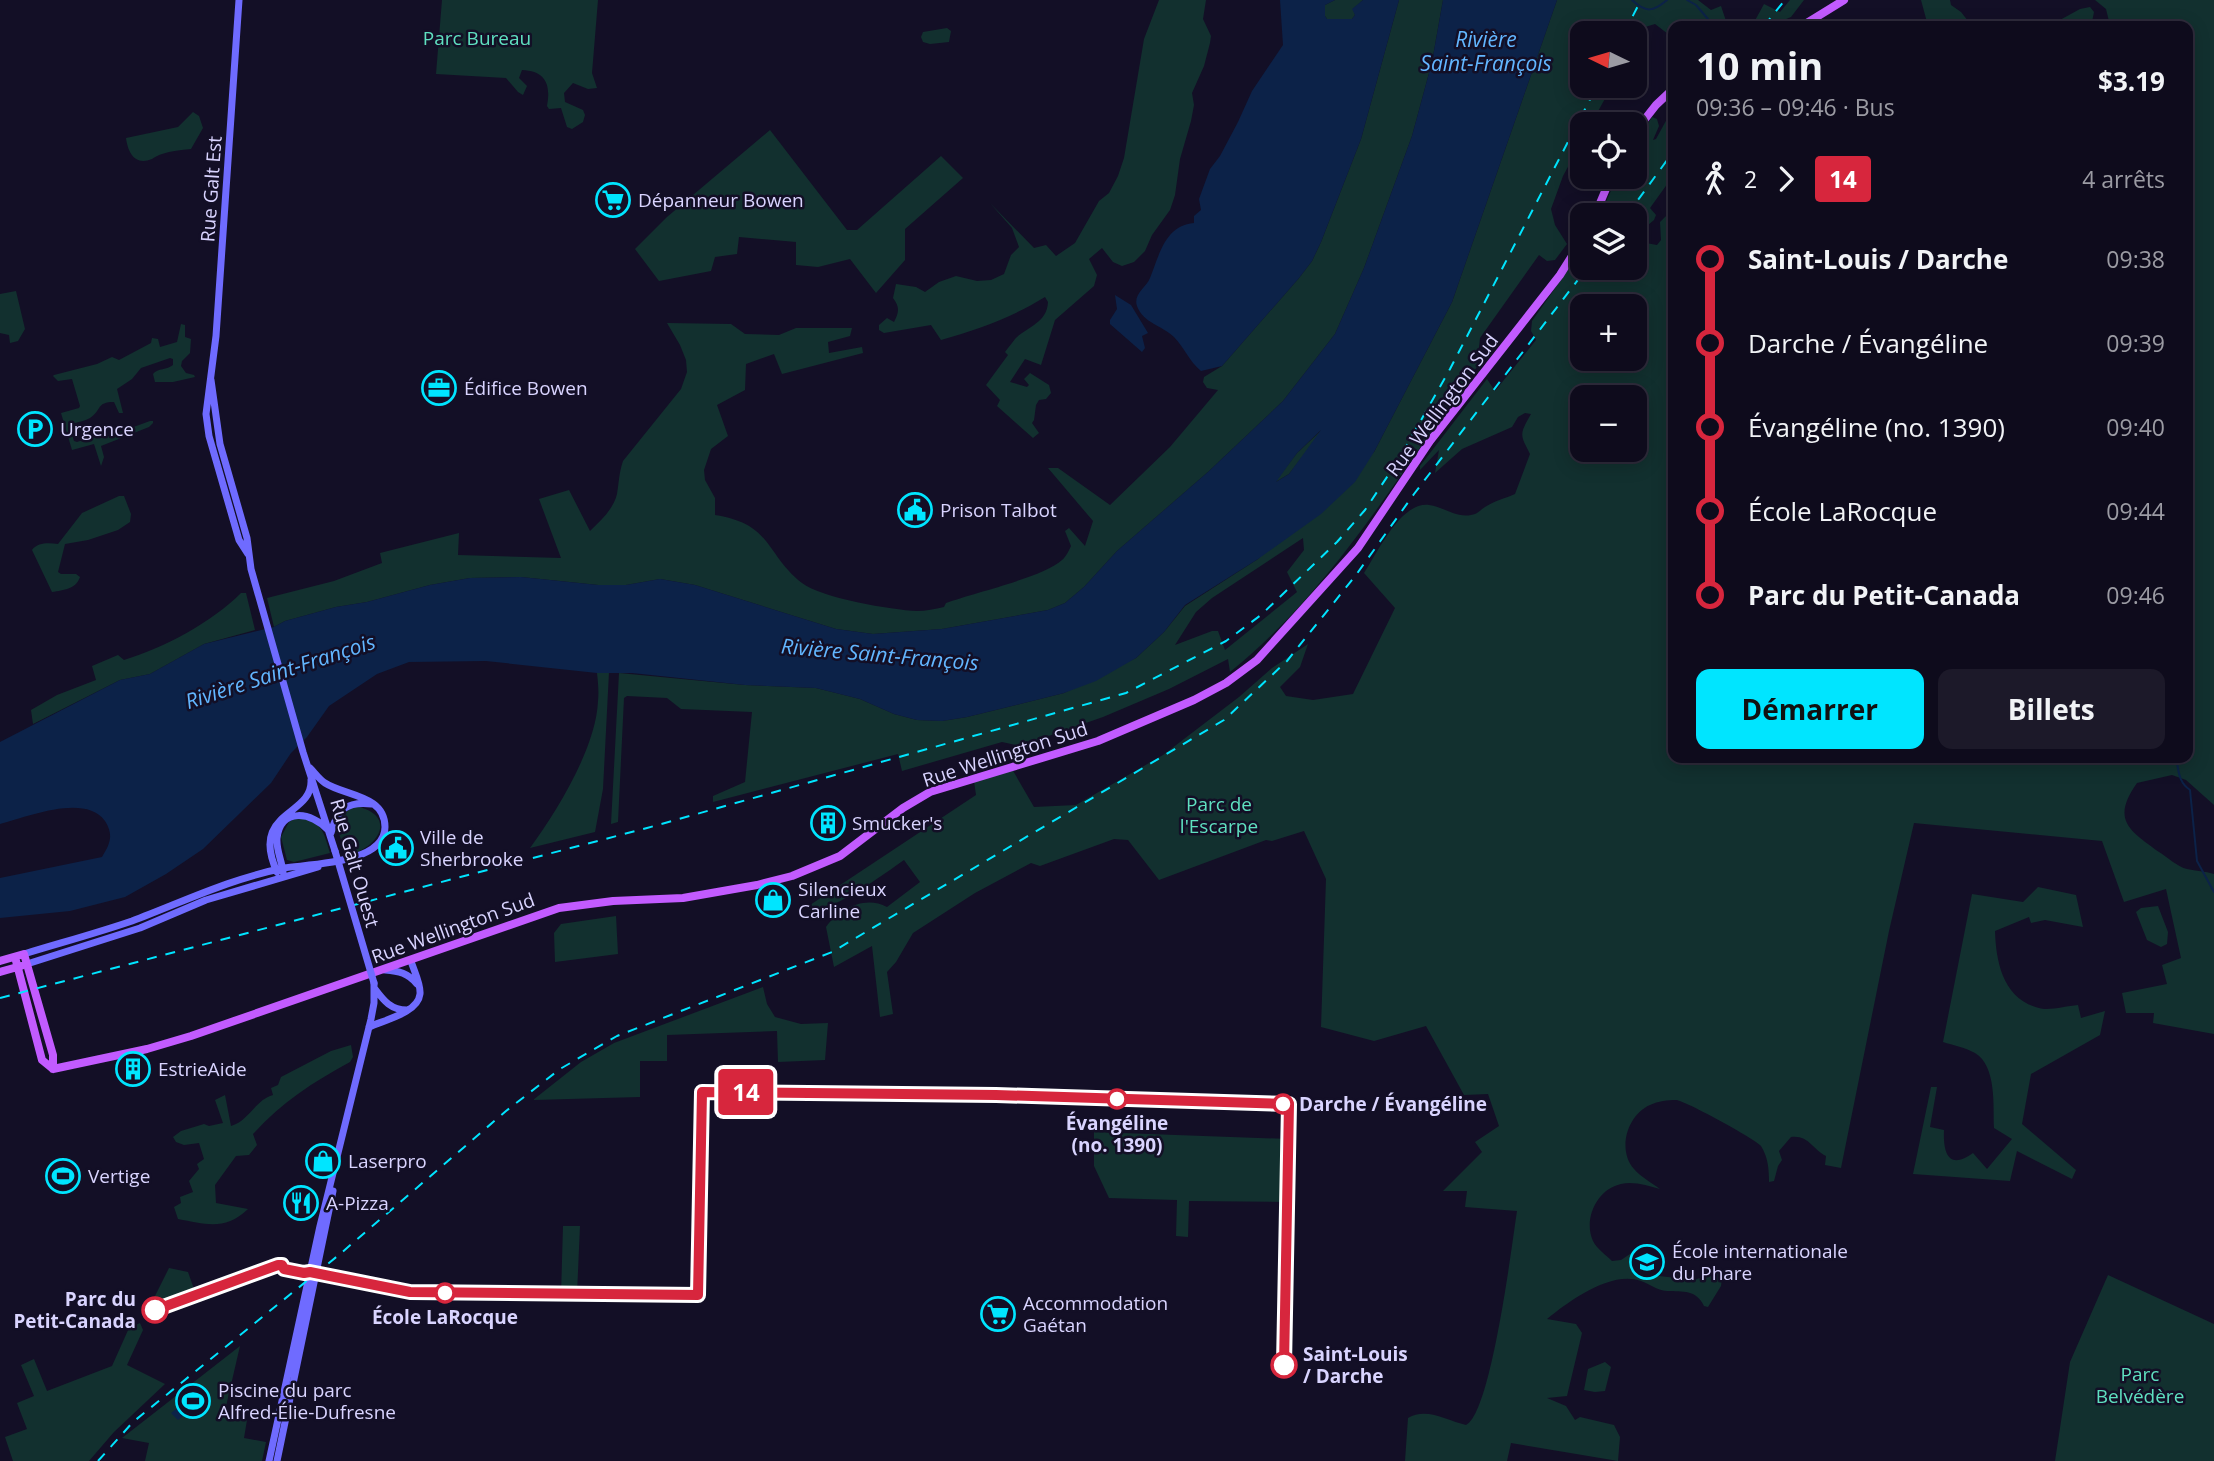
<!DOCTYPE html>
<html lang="fr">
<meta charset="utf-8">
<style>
body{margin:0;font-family:"Open Sans",sans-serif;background:#1c1929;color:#f1f3f6;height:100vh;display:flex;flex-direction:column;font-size:26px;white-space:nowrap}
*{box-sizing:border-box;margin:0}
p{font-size:23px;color:#9b9ba3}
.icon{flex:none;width:38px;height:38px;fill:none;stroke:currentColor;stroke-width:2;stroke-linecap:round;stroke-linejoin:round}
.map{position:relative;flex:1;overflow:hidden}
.drawer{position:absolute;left:1668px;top:21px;width:525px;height:742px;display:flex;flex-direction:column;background:#0e0b1c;border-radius:14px;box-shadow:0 4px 18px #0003,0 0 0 2px #2e2b3b}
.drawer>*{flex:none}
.badge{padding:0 14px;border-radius:5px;font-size:24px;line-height:46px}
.needle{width:46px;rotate:275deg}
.tools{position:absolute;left:1570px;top:21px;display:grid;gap:14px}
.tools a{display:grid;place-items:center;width:77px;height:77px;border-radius:14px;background:#0e0b1c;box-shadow:0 4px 18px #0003,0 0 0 2px #2e2b3b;font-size:35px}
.map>.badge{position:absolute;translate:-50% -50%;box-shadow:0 0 0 4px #fff}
.legs{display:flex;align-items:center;gap:10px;height:77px;padding:0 28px;font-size:23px}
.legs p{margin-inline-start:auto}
.summary{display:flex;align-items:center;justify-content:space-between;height:119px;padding:0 28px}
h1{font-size:38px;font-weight:700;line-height:52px}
.primary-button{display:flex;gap:14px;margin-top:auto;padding:14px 28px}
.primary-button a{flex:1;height:80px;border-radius:14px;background:#00e5ff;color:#111;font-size:28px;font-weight:700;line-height:80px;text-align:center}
.primary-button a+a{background:#1c1929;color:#f1f3f6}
ul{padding:0 28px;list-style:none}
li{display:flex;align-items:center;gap:24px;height:84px;font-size:26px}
li i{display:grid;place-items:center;width:10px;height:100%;margin:0 9px;background:currentColor}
li i::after{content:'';width:18px;height:18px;margin:-9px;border:5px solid;border-radius:50%;background:#0e0b1c}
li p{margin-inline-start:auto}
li:first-child i{background:linear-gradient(#0000 50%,currentColor 0)}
li:last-child i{background:linear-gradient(currentColor 50%,#0000 0)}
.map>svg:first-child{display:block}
.green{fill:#12302f;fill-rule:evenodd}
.water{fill:#0c2248;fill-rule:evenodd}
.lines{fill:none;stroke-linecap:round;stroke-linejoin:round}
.stream{stroke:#0c2248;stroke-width:2}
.secondary{stroke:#6f6bff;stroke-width:7}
.primary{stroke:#c25bff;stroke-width:8}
.rail{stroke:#00e5ff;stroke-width:2;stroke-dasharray:10 9;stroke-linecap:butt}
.secondary-bridge{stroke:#6f6bff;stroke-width:7}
.line-1-casing{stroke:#fff;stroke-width:16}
.line-1{stroke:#d7263d;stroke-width:10}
.stop-1-dot{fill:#fff;stroke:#d7263d;stroke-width:3.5}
.labels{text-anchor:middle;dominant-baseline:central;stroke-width:5;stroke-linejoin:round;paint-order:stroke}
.park-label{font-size:19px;fill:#5fe0c0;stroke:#130f26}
.street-label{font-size:19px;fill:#d9d4ff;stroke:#130f26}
.poi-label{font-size:19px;fill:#d9d4ff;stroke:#130f26;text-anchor:start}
.stop-label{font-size:19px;font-weight:bold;fill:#d9d4ff;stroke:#130f26;text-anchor:start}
.water-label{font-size:21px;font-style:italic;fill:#62b6ff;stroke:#130f26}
</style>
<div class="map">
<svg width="2214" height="1461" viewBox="0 0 2214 1461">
<rect width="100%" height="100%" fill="#130f26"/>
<path class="green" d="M 442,0 L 598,0 L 592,73 L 597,88 L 588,89 L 573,83 L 564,93 L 565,102 L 583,110 L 585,115 L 583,122 L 572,129 L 567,127 L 561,108 L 549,109 L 547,106 C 551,85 546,71 522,70 L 519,78 L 527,86 L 523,95 L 518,92 L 506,78 L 436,74 Z
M 1159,0 L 1206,0 L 1203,19 L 1211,36 L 1210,43 L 1204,66 L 1192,93 L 1194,105 L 1191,121 L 1180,159 L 1175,195 L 1170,210 L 1152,235 L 1145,251 L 1134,262 L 1122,266 L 1113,262 L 1102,248 L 1089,259 L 1097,275 L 1094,286 L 1055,320 L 1041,365 L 1025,359 L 1010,382 L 1027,387 L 1029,385 L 1024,379 L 1030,373 L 1049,385 L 1051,393 L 1046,399 L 1039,400 L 1036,405 L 1034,420 L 1032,423 L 1039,433 L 1033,438 L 997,406 L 1000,400 L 986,385 L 1008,355 L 1005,352 C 1008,348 1012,343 1015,339 C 1028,326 1047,323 1048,302 L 1045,297 C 1011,318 979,329 941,340 L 931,325 L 884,333 L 879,330 L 879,325 L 887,318 L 894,322 C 899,312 900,307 893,298 L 896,284 L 916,287 L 925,292 L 939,282 L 956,276 L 977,281 L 991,280 L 1004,274 L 1011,255 L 1019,247 L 1012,228 L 990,203 L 1034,248 L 1046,245 L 1056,256 L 1075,243 L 1099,201 L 1109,193 L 1118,176 L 1124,158 L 1144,39 Z
M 1335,0 L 1363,0 L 1353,9 L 1355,15 L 1352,19 L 1327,19 L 1325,16 L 1325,5 Z
M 1399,0 L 1443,0 L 1432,62 L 1412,136 L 1364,268 L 1335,334 L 1283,401 L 1208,472 L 1117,551 L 1084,587 L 1065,603 L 1048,610 L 942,629 L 873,634 L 836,629 L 695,585 L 660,579 L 626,585 L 598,585 L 521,577 L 470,578 L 430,585 L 367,602 L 336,607 L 285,621 L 274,627 L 267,598 L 334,581 L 382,563 L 380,553 L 459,533 L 458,555 L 561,558 L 539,499 L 569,490 L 590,531 C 601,520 613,510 617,494 C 619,482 619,473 623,461 L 681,389 L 687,372 L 686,360 L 680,345 L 667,323 L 731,324 L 745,334 L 779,335 L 796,328 L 852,328 L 850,336 L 828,342 L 829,353 L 862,347 L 863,353 L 782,374 L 774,354 L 746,364 L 745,390 L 717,405 L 728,436 L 711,449 L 704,470 L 705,480 L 715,498 L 715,515 C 773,524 765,554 802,583 C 821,598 892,610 917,611 C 926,611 935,609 944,607 L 946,603 C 973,593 1044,577 1062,560 C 1066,557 1069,550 1071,546 L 1065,531 L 1069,528 L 1085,546 L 1093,521 L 1048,468 L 1058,468 L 1110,505 L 1170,447 L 1218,390 L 1207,388 L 1203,382 L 1204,377 L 1222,366 L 1299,278 L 1312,261 L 1321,242 L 1361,139 Z
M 1557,0 L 1698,0 L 1711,10 L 1721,6 L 1727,24 L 1723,26 L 1673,26 L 1672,37 L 1655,24 L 1642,28 L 1635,46 L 1634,33 L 1582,33 L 1582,86 L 1612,86 L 1591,124 L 1582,124 L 1582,141 L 1563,176 L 1551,209 L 1555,225 L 1567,244 L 1555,260 L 1547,261 L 1539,255 L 1480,338 L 1477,367 C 1400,472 1333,589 1230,672 L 1228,659 L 1169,689 L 1103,717 L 1020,746 L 1002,742 L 902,771 L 898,754 L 713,802 L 713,796 L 745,782 L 752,712 L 681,709 L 667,698 L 627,696 L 624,698 L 618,822 L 611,824 L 619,673 L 745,685 L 816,688 L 860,699 L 894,714 L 917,720 L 942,721 L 967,717 L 1064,693 L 1136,658 L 1164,632 L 1185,606 L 1258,559 L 1374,452 L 1452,302 ZM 1303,538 L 1304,550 L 1287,572 L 1297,592 L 1225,650 L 1218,631 L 1212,631 L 1175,645 L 1196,612 L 1212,598 Z
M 1790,0 L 1804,0 L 1791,17 L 1779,22 L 1777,26 L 1752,26 L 1764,4 L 1780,12 Z
M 1921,0 L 1950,0 L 1951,5 L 1961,12 L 1972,26 L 1928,26 Z
M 2095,0 L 2214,0 L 2214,805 L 2186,780 L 2172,775 L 2137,783 C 2111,820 2129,830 2159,852 C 2167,857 2178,867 2187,869 C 2196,871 2205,871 2214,874 L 2214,1034 L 2153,1023 L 2154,1013 L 2126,1013 L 2122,993 L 2167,984 L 2162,965 L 2181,958 L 2166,889 L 2124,902 L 2102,841 L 1914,823 L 1889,931 L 1841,1168 L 1825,1165 L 1826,1156 C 1812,1149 1809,1135 1791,1137 L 1779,1151 L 1782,1160 L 1778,1166 L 1774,1181 L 1769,1182 C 1769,1169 1768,1157 1761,1146 C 1757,1140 1684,1100 1676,1100 C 1668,1100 1658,1101 1650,1105 C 1627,1115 1617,1150 1634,1169 C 1641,1177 1652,1183 1660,1189 C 1648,1186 1634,1181 1621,1184 C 1597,1189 1583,1219 1593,1241 C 1597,1249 1606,1255 1612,1261 L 1621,1260 L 1636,1250 L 1659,1261 L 1656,1274 L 1659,1276 L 1694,1280 L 1723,1270 L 1721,1286 L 1708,1307 L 1704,1306 C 1696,1289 1683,1292 1667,1291 C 1656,1290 1650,1284 1641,1281 C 1611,1270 1569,1301 1547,1319 L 1576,1324 L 1582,1333 L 1567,1396 L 1547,1398 L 1566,1406 L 1575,1420 L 1580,1417 L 1614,1425 L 1620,1437 L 1618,1461 L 1511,1443 L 1507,1461 L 1405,1461 L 1408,1418 C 1427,1407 1447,1421 1466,1425 C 1491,1414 1512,1244 1517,1211 L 1465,1207 L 1467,1191 L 1443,1191 L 1482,1152 L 1475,1142 L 1499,1126 L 1488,1094 L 1464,1095 L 1426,1026 L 1374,1041 L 1321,1027 L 1326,879 L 1304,831 L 1272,841 L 1266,840 L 1159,880 L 1128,840 L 1114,839 L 1040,866 L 1031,863 L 975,893 L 913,933 L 896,962 L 887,972 L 893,1014 L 880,1017 L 872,946 L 834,967 L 826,927 C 839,909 865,895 887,907 L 920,882 L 904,860 C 884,874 832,913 809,910 L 807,907 L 976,795 L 974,781 L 1012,769 L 1034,807 L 1076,805 L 1163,755 L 1239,697 L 1272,668 L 1308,644 L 1300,667 L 1280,687 L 1286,696 L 1313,700 L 1353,694 L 1395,608 L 1364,573 C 1378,552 1400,502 1429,505 C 1444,507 1456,518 1471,515 C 1478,514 1480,510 1485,507 C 1494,501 1506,498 1515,494 L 1530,454 C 1520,434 1519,435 1531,414 L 1525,413 L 1518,417 L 1512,427 L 1462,449 L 1435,473 L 1439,450 L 1420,470 L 1420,466 L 1487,379 L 1495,391 L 1536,340 L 1531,331 L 1532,321 L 1582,250 L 1582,268 L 1634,268 L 1634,215 L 1600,215 L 1617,177 L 1634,177 L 1635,144 L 1652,117 L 1657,119 L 1659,126 L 1653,140 L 1656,139 L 1673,108 L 1673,176 L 1650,208 L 1656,215 L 1654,220 L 1642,230 L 1642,238 L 1646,243 L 1657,245 L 1661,240 L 1660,222 L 1673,209 L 1673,758 L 2188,758 L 2188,26 L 2122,26 L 2109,21 L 2106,9 ZM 1582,306 L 1634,306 L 1634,359 L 1582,359 ZM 1582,397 L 1634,397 L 1634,450 L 1582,450 Z
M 2090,7 L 2094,12 L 2092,22 L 2095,26 L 2049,26 L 2080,9 Z
M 947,28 L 951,31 L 949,42 L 930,44 L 923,42 L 921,37 L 923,32 Z
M 193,112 L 199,116 L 203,128 L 191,149 C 181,150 171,151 162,154 C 158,155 155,157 152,159 C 135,166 128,153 126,138 L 178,127 Z
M 770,130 L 847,230 L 857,230 L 941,156 L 963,178 L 905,229 L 905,260 L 876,293 L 850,259 L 818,267 L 796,265 L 796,242 L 739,237 L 737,254 L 715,257 L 711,271 L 659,281 L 635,249 L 667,217 Z
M 16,291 L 25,329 L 18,341 L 10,343 L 9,335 L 0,333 L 0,294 Z
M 181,324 L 185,325 L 185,337 L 191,339 L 190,353 L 182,361 L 181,366 L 186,373 L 194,375 L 195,377 L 173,382 L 155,382 L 153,374 C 158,368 167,370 173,365 L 173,359 L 170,358 L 141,368 L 132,379 L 117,389 L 123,413 L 119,413 L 114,402 C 96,402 102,410 90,418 C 85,421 77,422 72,424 L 70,428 L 74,441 L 77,442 L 89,438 L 93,432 L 106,437 L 150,421 L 153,421 L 153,423 L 149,427 L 101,446 L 104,457 L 101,466 L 94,444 L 72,450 L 61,413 L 79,408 L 80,406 L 72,379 L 58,381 L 53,376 L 54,375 L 97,364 L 112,357 L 119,360 L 151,343 L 152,338 L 158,339 L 160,347 L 177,342 Z
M 1327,425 L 1289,474 L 1274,483 L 1297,453 Z
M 119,496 L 124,496 L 131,514 L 130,522 L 118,530 L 88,540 L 65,544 L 58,572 L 61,574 L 76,574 L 80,577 C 76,589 64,590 52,592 L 32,550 C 38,542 49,543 58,544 L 82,513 Z
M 241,593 L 246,593 L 255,630 L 204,644 L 150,674 L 120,680 L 33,724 L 31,710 L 57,695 L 96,680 L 92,666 L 118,655 L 124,660 C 164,648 212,622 241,593 Z
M 609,672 L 603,789 L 595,832 L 530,848 C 557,811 596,748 598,701 C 599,692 598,682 597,673 Z
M 355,806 C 398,815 380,847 347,856 C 339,832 329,822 355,806 Z
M 296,818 C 321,818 324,832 330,853 L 294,862 L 287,860 L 281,837 L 289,822 Z
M 2038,887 L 2076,895 L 2083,927 L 2045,920 L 2031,923 L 2029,917 L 1995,931 C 1996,962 2003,999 2039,1008 C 2049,1011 2066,1006 2078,1005 L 2081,1018 L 2105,1011 L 2100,1035 L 2031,1074 L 2022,1124 L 2076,1170 L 2072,1179 L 2017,1151 L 2010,1181 L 1913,1174 L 1931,1087 L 1937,1087 L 1930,1127 L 1944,1130 C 1943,1152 1948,1171 1973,1153 L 1987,1169 L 2012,1139 L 1994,1128 C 1993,1107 1997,1066 1975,1053 C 1966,1048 1953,1045 1943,1042 L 1972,894 L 2023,902 Z
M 2158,906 L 2168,932 L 2167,944 L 2161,947 L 2147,940 L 2136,912 L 2141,908 Z
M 616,916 L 618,954 L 555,962 L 554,933 L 561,924 Z
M 763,987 L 767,1004 L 775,1017 L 801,1024 L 828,1023 L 825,1060 L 778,1062 L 777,1031 L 667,1035 L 667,1061 L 640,1061 L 640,1097 L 533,1100 L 581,1062 L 614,1043 Z
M 351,1045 L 353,1057 L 350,1062 C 313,1082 281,1103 253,1134 L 257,1145 L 249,1155 L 236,1156 L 215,1185 L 216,1203 L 248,1209 C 225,1231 206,1224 178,1219 L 174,1207 L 181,1203 L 180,1197 L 193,1192 L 189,1181 L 199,1169 L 197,1164 L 204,1159 L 199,1143 L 184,1145 L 176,1142 L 173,1137 L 181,1131 L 204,1124 L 209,1126 L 223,1123 L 215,1100 L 225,1095 L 231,1126 C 249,1121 255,1100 273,1095 L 271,1088 L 278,1085 L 281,1077 L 331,1051 Z
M 1094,1132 L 1289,1139 L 1287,1202 L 1189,1201 L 1188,1237 L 1176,1236 L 1177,1200 L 1109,1198 L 1094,1166 Z
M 563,1226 L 580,1226 L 577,1294 L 561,1295 Z
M 169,1268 L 188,1272 L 194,1289 L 151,1304 Z
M 2108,1275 L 2214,1324 L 2214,1461 L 2055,1461 L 2070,1362 Z
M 140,1323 L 143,1330 L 127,1365 L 165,1384 L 114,1432 L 89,1461 L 13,1461 L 5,1437 L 27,1429 L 17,1403 L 34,1396 L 21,1365 L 34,1359 L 47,1391 L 112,1366 L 129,1328 Z
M 240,1346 L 224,1415 L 247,1420 L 244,1438 L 266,1442 L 262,1461 L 145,1461 L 149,1443 L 122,1438 Z
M 1605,1362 L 1611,1367 L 1605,1391 L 1595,1392 L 1584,1390 L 1588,1369 Z"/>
<path class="water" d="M 1280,0 L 1335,0 L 1325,5 L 1325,16 L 1327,19 L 1352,19 L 1355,15 L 1352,9 L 1363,0 L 1399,0 L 1361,139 L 1321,242 L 1312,261 L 1299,278 L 1222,366 L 1201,371 C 1189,361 1184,347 1174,337 C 1163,326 1143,323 1137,306 C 1133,294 1146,288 1150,278 C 1159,256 1165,225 1194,223 L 1194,216 L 1201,210 L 1199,199 L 1210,169 L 1220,156 L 1238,122 L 1252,91 L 1283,45 Z
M 1443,0 L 1557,0 L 1452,302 L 1374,452 L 1355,482 L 1321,514 L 1258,559 L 1185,605 L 1164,632 L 1136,658 L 1096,681 L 1064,693 L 967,717 L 942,721 L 917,720 L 894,714 L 860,699 L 816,688 L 745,685 L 632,673 L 597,673 L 486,661 L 409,662 L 377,674 L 329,706 L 307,737 L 291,753 L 271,783 L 203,849 L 166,874 L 125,897 L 70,911 L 0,918 L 0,878 L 102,857 C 110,844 114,835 105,821 C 85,793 27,817 0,824 L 0,742 L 120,680 L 150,674 L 204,644 L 274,627 L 285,621 L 336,607 L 367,602 L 430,585 L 470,578 L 521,577 L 598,585 L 626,585 L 660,579 L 695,585 L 836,629 L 873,634 L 942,629 L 1048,610 L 1065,603 L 1084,587 L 1117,551 L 1208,472 L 1283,401 L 1335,334 L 1364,268 L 1412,136 L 1432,62 ZM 1321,430 L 1289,474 L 1276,482 L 1297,453 Z
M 1115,295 L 1131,305 L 1148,333 L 1142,336 L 1145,348 L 1142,352 L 1110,324 L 1110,320 L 1117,309 Z
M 195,1394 L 206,1408 L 198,1415 L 192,1409 L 178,1420 L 171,1413 Z"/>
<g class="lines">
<path class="stream" d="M 1632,0 C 1646,13 1653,12 1667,0
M 1687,0 L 1696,5 L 1708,19
M 2176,758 C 2179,771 2178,782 2190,790 L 2197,861 L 2214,892"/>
<path class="secondary" d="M 239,0 L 216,336 L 206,414 L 209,436 L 239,540 L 248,554
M 211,380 L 220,444 L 247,538 L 251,569 L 303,752 L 335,851
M 331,833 C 337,809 347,801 372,804
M 277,872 C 249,810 313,817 311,780
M 283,872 C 282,861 276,850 277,838 C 281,807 312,812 328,830
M 24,954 C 60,943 97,933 132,921 C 183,902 229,879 284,868 C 309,864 385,864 385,827 C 385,795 345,796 325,783 C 319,779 315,773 310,768
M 27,964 L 140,928 L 206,900 L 318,867
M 385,970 C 399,971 408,973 417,984
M 375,989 C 384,1001 391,1010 407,1010
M 369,1027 C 384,1020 418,1013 420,994 C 421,984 414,971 411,961
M 269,1461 L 320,1226 L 371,1019 L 374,1003 L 374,983
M 277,1461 L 333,1191"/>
<path class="primary" d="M 1802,26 L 1844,0
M 1634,133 L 1656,105 L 1673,89
M 1595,215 L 1611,177
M 15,957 L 42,1060 L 53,1069
M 0,961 L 24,954 L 53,1055 L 53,1069
M 0,972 L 21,966
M 53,1069 L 147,1049 L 191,1036 L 559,908 L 613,901 L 683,898 L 757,885 L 792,876 L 840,856 L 903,808 L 930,792 L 1098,741 L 1194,700 L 1226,683 L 1257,660 L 1358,548 L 1430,441 L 1560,275 L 1582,240"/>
<path class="rail" d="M 1764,26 L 1785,0
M 1624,33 L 1641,0
M 1627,215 L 1673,152
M 0,998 L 647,828 L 1126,693 L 1226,641 L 1261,615 L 1337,542 L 1365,510 L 1399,459 L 1450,369 L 1597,86
M 98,1461 L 133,1422 L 340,1254 L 506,1111 L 560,1069 L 617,1036 L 832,952 L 1224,720 L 1287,661 L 1356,575 L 1414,494 L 1587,268"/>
<path class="secondary-bridge" d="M 335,851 L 374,983"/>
</g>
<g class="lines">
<g class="line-1-casing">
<path id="line-1" d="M 155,1310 L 278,1265 L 282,1265 L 284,1269 L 304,1273 L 310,1272 L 410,1292 L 698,1295 L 702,1092 L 996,1095 L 1289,1104 L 1284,1365"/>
</g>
<use href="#line-1" class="line-1"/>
</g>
<defs>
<g id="supermarket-ring" transform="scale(1.75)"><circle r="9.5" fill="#130f26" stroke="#00e5ff" stroke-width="1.5"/><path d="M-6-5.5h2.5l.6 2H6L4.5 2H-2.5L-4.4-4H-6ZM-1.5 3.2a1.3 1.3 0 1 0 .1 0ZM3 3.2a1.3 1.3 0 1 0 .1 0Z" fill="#00e5ff"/></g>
<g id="office-ring" transform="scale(1.75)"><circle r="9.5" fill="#130f26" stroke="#00e5ff" stroke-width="1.5"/><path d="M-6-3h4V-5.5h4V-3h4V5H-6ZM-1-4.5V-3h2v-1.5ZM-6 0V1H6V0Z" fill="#00e5ff"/></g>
<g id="parking-ring" transform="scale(1.75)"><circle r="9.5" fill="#130f26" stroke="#00e5ff" stroke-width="1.5"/><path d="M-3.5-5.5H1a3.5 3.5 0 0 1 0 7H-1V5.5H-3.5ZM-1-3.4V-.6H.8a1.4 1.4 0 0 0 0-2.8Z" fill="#00e5ff"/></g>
<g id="civic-ring" transform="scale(1.75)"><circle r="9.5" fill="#130f26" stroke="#00e5ff" stroke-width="1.5"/><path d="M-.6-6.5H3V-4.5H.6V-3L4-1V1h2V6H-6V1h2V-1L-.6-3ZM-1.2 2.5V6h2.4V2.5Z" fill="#00e5ff"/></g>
<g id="building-ring" transform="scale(1.75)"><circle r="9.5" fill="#130f26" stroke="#00e5ff" stroke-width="1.5"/><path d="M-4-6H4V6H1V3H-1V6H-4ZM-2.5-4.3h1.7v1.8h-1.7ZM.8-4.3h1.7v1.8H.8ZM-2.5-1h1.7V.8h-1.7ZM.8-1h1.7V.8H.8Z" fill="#00e5ff"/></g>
<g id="shop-ring" transform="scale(1.75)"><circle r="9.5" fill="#130f26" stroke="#00e5ff" stroke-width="1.5"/><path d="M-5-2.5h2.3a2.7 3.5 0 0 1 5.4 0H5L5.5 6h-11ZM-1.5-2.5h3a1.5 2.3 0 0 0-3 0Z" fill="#00e5ff"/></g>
<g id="stadium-ring" transform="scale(1.75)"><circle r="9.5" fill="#130f26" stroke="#00e5ff" stroke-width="1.5"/><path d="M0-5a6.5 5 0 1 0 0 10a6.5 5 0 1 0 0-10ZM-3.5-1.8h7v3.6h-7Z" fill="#00e5ff"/></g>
<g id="restaurant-ring" transform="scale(1.75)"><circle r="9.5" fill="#130f26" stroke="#00e5ff" stroke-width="1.5"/><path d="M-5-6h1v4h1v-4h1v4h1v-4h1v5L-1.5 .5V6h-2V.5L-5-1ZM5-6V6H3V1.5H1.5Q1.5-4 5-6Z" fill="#00e5ff"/></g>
<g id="school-ring" transform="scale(1.75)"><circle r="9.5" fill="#130f26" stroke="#00e5ff" stroke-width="1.5"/><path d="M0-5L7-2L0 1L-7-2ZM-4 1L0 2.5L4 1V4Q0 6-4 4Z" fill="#00e5ff"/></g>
</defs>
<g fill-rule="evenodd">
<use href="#supermarket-ring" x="613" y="200"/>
<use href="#office-ring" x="439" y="388"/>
<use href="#parking-ring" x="35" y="429"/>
<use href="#civic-ring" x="915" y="510"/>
<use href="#building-ring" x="828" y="823"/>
<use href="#civic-ring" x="396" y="848"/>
<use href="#shop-ring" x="773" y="900"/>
<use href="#building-ring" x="133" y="1069"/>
<use href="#shop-ring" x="323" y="1161"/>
<use href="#stadium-ring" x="63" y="1176"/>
<use href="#restaurant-ring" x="301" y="1203"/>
<use href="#school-ring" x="1647" y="1262"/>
<use href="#supermarket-ring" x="998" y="1314"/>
<use href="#stadium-ring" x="193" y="1401"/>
</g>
<g class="stop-1-dot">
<circle cx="1117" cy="1099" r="9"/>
<circle cx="1283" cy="1104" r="9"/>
<circle cx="445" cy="1293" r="9"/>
<circle cx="155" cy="1310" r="12"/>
<circle cx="1284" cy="1365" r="12"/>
</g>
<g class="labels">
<g class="park-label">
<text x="477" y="38">Parc Bureau</text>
<text x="1219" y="804">Parc de<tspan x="1219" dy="22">l'Escarpe</tspan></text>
<text x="2140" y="1374">Parc<tspan x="2140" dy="22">Belvédère</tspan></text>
</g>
<g class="street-label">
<text transform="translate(211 189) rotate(-86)">Rue Galt Est</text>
<text transform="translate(1442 405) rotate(-53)">Rue Wellington Sud</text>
<text transform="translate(1005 754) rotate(-18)">Rue Wellington Sud</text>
<text transform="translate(355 863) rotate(74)">Rue Galt Ouest</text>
<text transform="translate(453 928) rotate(-20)">Rue Wellington Sud</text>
</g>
<g class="poi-label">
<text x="638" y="200">Dépanneur Bowen</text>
<text x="464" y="388">Édifice Bowen</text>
<text x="60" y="429">Urgence</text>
<text x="940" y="510">Prison Talbot</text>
<text x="852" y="823">Smucker's</text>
<text x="420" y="837">Ville de<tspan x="420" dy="22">Sherbrooke</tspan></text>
<text x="798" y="889">Silencieux<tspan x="798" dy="22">Carline</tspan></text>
<text x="158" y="1069">EstrieAide</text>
<text x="348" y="1161">Laserpro</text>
<text x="88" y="1176">Vertige</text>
<text x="326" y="1203">A-Pizza</text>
<text x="1672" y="1251">École internationale<tspan x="1672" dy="22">du Phare</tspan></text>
<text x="1023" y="1303">Accommodation<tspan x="1023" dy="22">Gaétan</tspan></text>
<text x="218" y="1390">Piscine du parc<tspan x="218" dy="22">Alfred-Élie-Dufresne</tspan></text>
</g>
<g class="stop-label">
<text x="1299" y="1104">Darche / Évangéline</text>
<text x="1117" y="1123" text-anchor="middle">Évangéline<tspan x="1117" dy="22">(no. 1390)</tspan></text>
<text x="136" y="1299" text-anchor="end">Parc du<tspan x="136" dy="22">Petit-Canada</tspan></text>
<text x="445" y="1317" text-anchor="middle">École LaRocque</text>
<text x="1303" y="1354">Saint-Louis<tspan x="1303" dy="22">/ Darche</tspan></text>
</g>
<g class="water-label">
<text x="1486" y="39">Rivière<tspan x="1486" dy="24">Saint-François</tspan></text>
<text transform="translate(880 654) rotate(5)">Rivière Saint-François</text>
<text transform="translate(280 671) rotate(-18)">Rivière Saint-François</text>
</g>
</g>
</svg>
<div class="tools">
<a><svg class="needle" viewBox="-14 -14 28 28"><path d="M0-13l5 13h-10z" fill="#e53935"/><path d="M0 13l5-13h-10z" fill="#9b9ba3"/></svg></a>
<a><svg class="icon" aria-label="locate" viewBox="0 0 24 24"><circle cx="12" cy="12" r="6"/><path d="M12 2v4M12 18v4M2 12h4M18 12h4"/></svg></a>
<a><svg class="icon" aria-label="layers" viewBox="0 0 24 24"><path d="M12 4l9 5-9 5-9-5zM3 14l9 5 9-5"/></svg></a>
<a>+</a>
<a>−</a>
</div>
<b class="badge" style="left:746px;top:1092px;background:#d7263d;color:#fff">14</b>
<section class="drawer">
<div class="summary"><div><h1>10 min</h1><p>09:36 – 09:46 · Bus</p></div><b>$3.19</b></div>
<div class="legs"><svg class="icon" aria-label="walk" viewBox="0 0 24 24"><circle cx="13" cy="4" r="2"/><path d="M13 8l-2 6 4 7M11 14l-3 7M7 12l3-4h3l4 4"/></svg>2<svg class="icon" aria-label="forward" viewBox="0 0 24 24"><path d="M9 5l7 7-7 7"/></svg><b class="badge" style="background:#d7263d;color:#fff">14</b><p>4 arrêts</p></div>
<ul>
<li><i style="color:#d7263d"></i><b>Saint-Louis / Darche</b><p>09:38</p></li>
<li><i style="color:#d7263d"></i><span>Darche / Évangéline</span><p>09:39</p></li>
<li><i style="color:#d7263d"></i><span>Évangéline (no. 1390)</span><p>09:40</p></li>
<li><i style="color:#d7263d"></i><span>École LaRocque</span><p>09:44</p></li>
<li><i style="color:#d7263d"></i><b>Parc du Petit-Canada</b><p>09:46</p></li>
</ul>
<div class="primary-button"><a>Démarrer</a><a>Billets</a></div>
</section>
</div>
